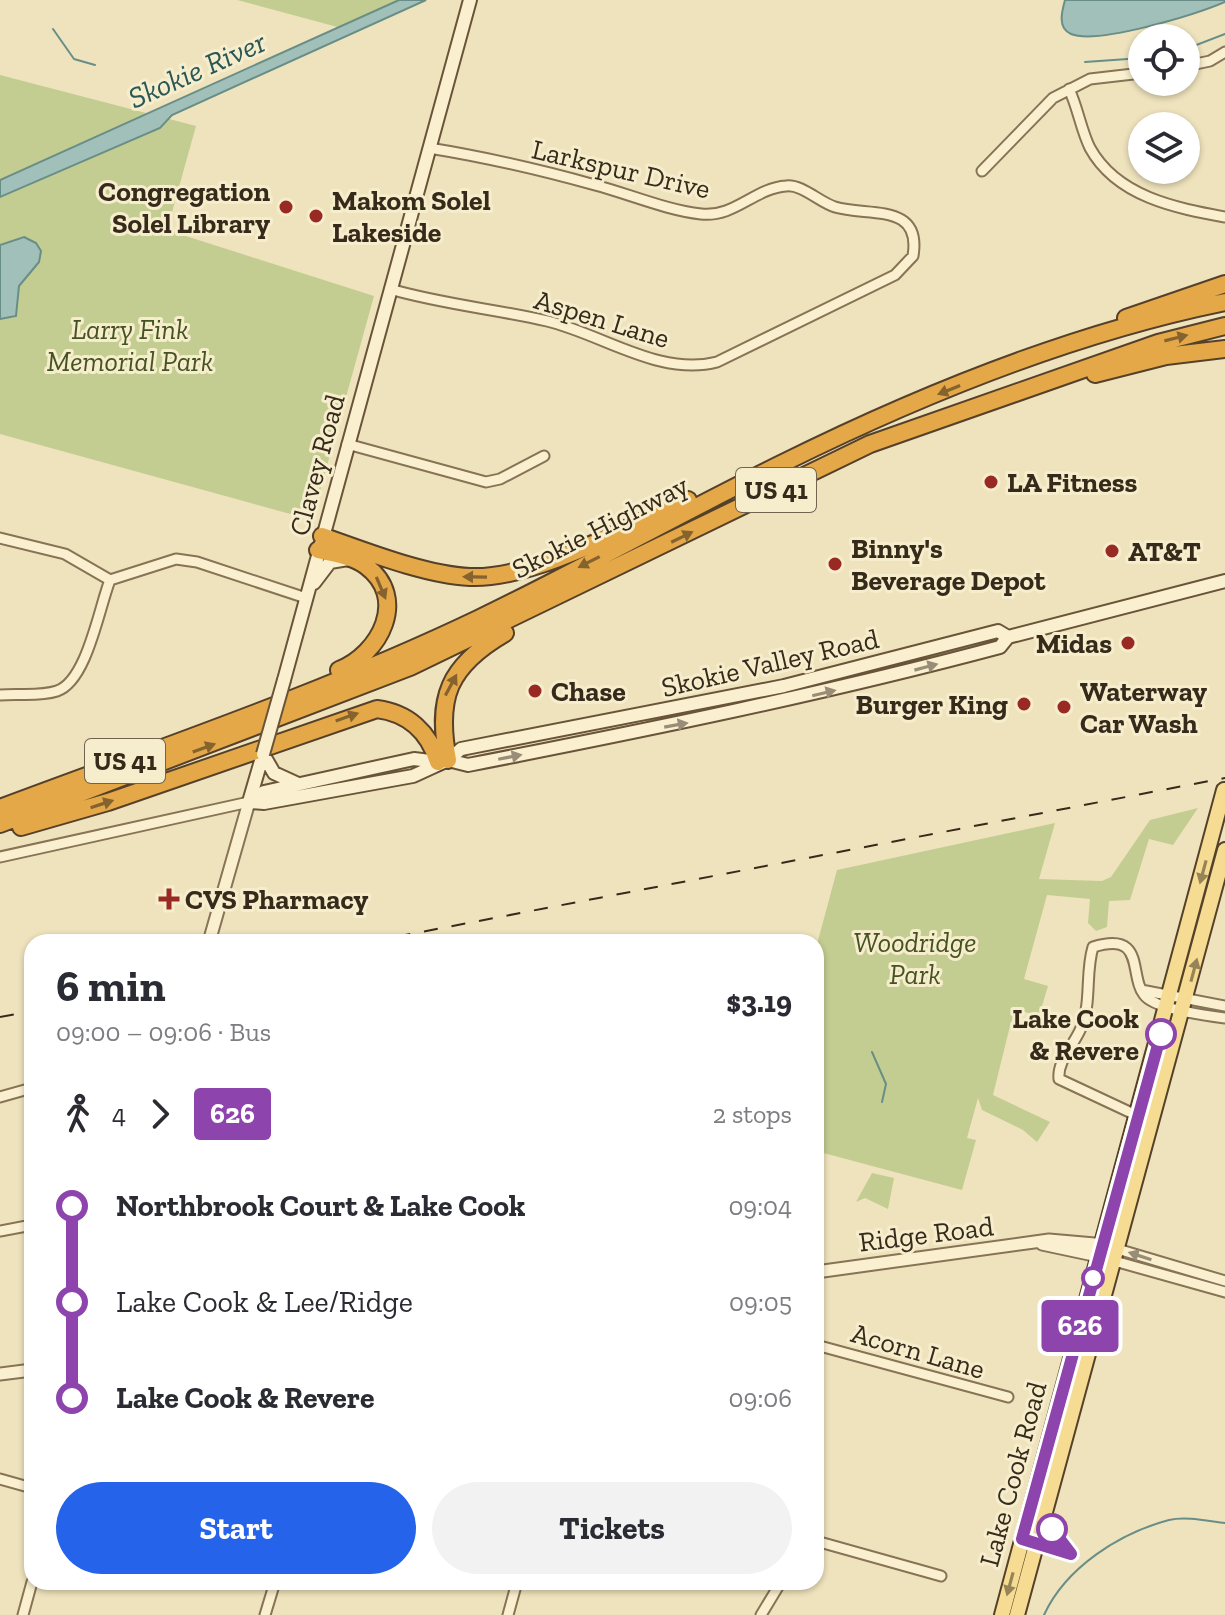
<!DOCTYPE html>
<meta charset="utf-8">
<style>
body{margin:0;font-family:"Zilla Slab",serif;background:#f2f2f3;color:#2b2b33;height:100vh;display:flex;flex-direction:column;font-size:30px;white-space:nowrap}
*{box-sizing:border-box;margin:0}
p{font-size:26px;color:#7c7c81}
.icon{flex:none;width:44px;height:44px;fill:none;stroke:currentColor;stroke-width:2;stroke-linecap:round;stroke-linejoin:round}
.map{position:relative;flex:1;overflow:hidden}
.sheet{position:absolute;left:24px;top:934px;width:800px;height:656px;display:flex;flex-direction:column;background:#fff;border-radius:24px;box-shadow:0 2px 6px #0004}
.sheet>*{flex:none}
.badge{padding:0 16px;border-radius:6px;font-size:28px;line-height:52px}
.fabs{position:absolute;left:1128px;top:24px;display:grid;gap:16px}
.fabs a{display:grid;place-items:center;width:72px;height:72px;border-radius:50%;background:#fff;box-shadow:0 2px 6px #0004;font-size:40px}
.map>.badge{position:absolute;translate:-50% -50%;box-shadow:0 0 0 4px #fff}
.legs{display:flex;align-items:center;gap:12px;height:88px;padding:0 32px;font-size:26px}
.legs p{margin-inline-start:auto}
.summary{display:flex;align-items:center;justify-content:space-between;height:136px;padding:0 32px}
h1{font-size:44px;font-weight:700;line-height:60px}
.cta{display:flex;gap:16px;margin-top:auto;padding:16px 32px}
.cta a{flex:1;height:92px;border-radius:48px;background:#2563eb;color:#fff;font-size:32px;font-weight:700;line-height:92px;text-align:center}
.cta a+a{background:#f2f2f3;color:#2b2b33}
ul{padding:0 32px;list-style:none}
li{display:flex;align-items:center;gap:28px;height:96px;font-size:30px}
li i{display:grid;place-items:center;width:12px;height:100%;margin:0 10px;background:currentColor}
li i::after{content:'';width:20px;height:20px;margin:-10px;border:6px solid;border-radius:50%;background:#fff}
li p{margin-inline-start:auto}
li:first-child i{background:linear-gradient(#0000 50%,currentColor 0)}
li:last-child i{background:linear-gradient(currentColor 50%,#0000 0)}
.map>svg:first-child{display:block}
.green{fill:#c3cd91}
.water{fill:#a1c0b9;stroke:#688e87;stroke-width:2}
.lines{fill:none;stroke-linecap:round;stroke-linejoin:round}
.stream{stroke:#688e87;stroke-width:2}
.minor-casing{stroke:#877355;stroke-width:13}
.tertiary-casing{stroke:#877355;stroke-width:15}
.secondary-casing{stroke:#695439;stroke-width:16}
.primary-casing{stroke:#55402a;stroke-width:18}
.motorway-casing{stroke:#55402a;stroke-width:20}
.minor{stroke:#faf0d0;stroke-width:9}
.tertiary{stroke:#faf0d0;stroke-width:11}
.secondary{stroke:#faf0d0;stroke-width:12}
.primary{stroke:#f5dc92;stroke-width:14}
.motorway{stroke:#e4a848;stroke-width:16}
.rail{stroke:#362a1b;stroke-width:2;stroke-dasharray:14 14;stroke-linecap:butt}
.secondary-bridge-casing{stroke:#695439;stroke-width:16;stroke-linecap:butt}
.secondary-bridge{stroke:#faf0d0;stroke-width:12}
.oneway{fill:#84632f}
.oneway2{fill:#988d76}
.oneway3{fill:#968356}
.line-1-casing{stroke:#fff;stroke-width:18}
.line-1{stroke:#8e44ad;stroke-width:12}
.poi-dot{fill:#992923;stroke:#f6edcc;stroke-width:3}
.stop-1-dot{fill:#fff;stroke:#8e44ad;stroke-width:4}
.labels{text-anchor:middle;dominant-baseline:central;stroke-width:6;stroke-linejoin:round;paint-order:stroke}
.shield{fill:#f6edcc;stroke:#706450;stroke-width:2}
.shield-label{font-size:26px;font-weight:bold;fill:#362a1b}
.street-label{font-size:28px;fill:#362a1b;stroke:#f6edcc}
.poi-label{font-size:28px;font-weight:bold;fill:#362a1b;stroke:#f6edcc;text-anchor:start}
.park-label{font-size:28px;font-style:italic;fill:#445321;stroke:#f6edcc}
.stop-label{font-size:28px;font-weight:bold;fill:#362a1b;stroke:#f6edcc;text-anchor:end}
.water-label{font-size:30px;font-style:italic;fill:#295756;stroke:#f6edcc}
</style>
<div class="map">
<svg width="1225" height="1615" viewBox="0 0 1225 1615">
<rect width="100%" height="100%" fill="#efe3bd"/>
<path class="green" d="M 237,0 L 399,0 L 341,28 Z
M 0,75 L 196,126 L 167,230 L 374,296 L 312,520 L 0,434 Z
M 1198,808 L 1173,845 L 1149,839 L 1130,900 L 1109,901 L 1107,927 L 1096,931 L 1088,923 L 1090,899 L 1047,895 L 1024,979 L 1048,986 L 1039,1016 L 1018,1010 L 1011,1022 L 993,1095 L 1050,1122 L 1037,1142 L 1023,1130 L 982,1110 L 978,1098 L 967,1138 L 976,1140 L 962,1190 L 816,1151 L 816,948 L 837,870 L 1055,823 L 1039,879 L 1102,881 L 1111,877 L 1150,820 Z
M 872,1173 L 894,1178 L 888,1209 L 865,1198 L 856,1202 Z"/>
<path class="water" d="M 399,0 L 426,0 L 172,115 L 160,128 L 0,197 L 0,180 Z
M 1065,0 L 1225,0 L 1225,2 C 1197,14 1098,45 1071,34 C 1057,28 1062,11 1065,0 Z
M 24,237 L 36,243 L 41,251 L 39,262 L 19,286 L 16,316 L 0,319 L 0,245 Z"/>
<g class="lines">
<path class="stream" d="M 53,29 L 74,59 L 95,65
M 1186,49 L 1225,34
M 1085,62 L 1142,58
M 816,997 L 821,1015
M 872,1052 L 886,1084 L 882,1102
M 1044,1615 C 1066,1567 1120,1533 1169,1520 C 1186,1516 1208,1521 1225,1523"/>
<g class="minor-casing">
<path id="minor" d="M 1186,66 L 1210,61 L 1225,52
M 1069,89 C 1078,108 1081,130 1090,148 C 1117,197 1176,208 1225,217
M 982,171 L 1053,98 L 1090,79 L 1142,73
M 390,289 C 441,304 495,309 547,321 C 602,334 660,377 717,362 L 895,275 L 913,256 C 922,202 868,217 835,207 C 819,202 802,184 786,186 C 755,188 734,218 701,214 C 666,210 629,194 595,185 C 541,170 485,157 429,148
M 347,444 L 486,482 L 500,479 L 544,456
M 0,538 L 65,554 L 110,580
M 0,695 C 18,693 39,697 57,691 C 87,681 99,608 110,580 L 176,559 L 197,562 L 306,598
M 0,857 L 249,802
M 1141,990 L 1225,1006
M 0,1097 L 32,1088
M 1138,1116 L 1059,1079 C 1057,1061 1074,1045 1081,1028 C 1092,1002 1085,973 1093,947 C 1148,930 1127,978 1146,997 C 1158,1009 1208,1016 1225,1018
M 0,1231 L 32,1225
M 1114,1248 L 1225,1281
M 1111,1260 L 1225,1292
M 816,1345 L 1008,1397
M 0,1479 L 32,1488
M 816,1541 L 941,1576
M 23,1615 L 32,1582
M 265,1615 L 275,1582
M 508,1615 L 517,1582
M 761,1615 L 781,1582"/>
</g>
<g class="tertiary-casing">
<path id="tertiary" d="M 209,942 L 249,802
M 1042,1244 L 1103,1257
M 816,1272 L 1049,1240 L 1106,1245
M 0,1374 L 32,1370"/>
</g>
<g class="secondary-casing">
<path id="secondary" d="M 314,583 L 330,562 L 348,559
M 284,680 L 470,0
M 263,754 L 274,773 L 298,784
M 448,760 L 461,749 L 784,686 L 998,631 L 1008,637
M 249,802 L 264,803 L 413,776 L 448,760 L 468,765 C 647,730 824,694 1000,647 L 1008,637 L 1225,581
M 249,802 L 264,792 L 414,759 L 438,762
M 249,802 L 263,754"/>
</g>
<g class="primary-casing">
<path id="primary" d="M 1002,1615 L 1224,790
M 1017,1615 L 1225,850"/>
</g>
<g class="motorway-casing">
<path id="motorway" d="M 1126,318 L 1225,284
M 1095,374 L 1166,356 L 1225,349
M 322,536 C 365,551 425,575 470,577 C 533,580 629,526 688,500
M 318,550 C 334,554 353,556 366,566 C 409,598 380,654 339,670
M 448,760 C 436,698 448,666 505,633
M 0,808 C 160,748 323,693 478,619 C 580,570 679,514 781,464 C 920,395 1072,333 1225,302
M 0,824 L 410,667 L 870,444 L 1158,343 L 1225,326
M 21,827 L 108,802 L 377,709 C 408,713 429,732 438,762"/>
</g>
<use href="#minor" class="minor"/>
<use href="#tertiary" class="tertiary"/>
<use href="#secondary" class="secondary"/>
<use href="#primary" class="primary"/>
<use href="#motorway" class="motorway"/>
<path class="rail" d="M 369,942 L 1225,778
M 0,1017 L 32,1011"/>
<g class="secondary-bridge-casing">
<path id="secondary-bridge" d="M 263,754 L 284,680"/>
</g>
<use href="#secondary-bridge" class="secondary-bridge"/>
</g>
<defs><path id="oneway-solid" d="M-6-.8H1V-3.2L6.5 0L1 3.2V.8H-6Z" transform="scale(2)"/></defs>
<g class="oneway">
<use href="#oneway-solid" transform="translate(1176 338) rotate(-14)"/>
<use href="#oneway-solid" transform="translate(949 390) rotate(158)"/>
<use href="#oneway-solid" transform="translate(682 537) rotate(-26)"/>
<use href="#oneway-solid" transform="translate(589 562) rotate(153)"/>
<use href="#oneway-solid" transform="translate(475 577) rotate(-179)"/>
<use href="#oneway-solid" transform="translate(381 588) rotate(67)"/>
<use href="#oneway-solid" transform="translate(451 685) rotate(-62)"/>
<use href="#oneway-solid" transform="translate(347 717) rotate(-19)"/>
<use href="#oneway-solid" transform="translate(204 748) rotate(-20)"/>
<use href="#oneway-solid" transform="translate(102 804) rotate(-18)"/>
</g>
<g class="oneway2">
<use href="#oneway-solid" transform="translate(926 667) rotate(-15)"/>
<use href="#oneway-solid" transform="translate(824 693) rotate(-13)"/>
<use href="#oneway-solid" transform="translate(676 725) rotate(-10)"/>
<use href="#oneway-solid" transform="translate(510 757) rotate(-11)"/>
<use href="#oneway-solid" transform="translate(1140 1256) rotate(-162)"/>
</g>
<g class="oneway3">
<use href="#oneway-solid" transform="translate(1203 872) rotate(105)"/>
<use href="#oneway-solid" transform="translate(1194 970) rotate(-75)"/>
<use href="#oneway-solid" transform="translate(1010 1584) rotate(105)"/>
</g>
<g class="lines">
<g class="line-1-casing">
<path id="line-1" d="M 1052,1529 L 1071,1554 L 1022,1539 L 1161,1034"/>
</g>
<use href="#line-1" class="line-1"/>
</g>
<g class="poi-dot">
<circle cx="286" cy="207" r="8"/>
<circle cx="316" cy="216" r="8"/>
<circle cx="991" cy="482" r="8"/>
<circle cx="1112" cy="551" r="8"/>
<circle cx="835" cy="564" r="8"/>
<circle cx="1128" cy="643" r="8"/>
<circle cx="535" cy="691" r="8"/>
<circle cx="1024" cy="704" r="8"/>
<circle cx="1064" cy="707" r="8"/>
<path d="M165 887h8v8h8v8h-8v8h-8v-8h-8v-8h8z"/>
</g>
<g class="stop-1-dot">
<circle cx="1161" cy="1034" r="14"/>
<circle cx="1093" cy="1278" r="10"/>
<circle cx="1052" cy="1529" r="14"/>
</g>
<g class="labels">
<g class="shield">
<rect x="736" y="468" width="80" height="44" rx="6"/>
<rect x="85" y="739" width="80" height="44" rx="6"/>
</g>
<g class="shield-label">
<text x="776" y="490">US 41</text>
<text x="125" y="761">US 41</text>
</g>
<g class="street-label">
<text transform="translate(621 169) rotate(13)">Larkspur Drive</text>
<text transform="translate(602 319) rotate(17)">Aspen Lane</text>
<text transform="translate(317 465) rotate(-75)">Clavey Road</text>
<text transform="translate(600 527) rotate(-27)">Skokie Highway</text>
<text transform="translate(770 663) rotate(-13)">Skokie Valley Road</text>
<text transform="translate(926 1234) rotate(-7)">Ridge Road</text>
<text transform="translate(918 1351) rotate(16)">Acorn Lane</text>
<text transform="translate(1013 1474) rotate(-75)">Lake Cook Road</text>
</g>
<g class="poi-label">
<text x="270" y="191" text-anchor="end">Congregation<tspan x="270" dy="32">Solel Library</tspan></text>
<text x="332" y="200">Makom Solel<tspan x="332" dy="32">Lakeside</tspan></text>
<text x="1007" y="482">LA Fitness</text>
<text x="851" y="548">Binny's<tspan x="851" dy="32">Beverage Depot</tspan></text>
<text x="1128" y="551">AT&amp;T</text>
<text x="1112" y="643" text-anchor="end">Midas</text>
<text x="551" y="691">Chase</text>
<text x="1080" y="691">Waterway<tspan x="1080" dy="32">Car Wash</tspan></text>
<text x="1008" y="704" text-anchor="end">Burger King</text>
<text x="185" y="899">CVS Pharmacy</text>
</g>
<g class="park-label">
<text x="130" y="329">Larry Fink<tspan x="130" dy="32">Memorial Park</tspan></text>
<text x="915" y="942">Woodridge<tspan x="915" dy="32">Park</tspan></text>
</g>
<g class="stop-label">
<text x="1139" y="1018">Lake Cook<tspan x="1139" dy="32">&amp; Revere</tspan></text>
</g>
<g class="water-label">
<text transform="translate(197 70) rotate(-24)">Skokie River</text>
</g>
</g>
</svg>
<div class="fabs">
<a><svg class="icon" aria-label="locate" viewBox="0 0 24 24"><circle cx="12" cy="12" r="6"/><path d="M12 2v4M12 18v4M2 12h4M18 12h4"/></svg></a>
<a><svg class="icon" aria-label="layers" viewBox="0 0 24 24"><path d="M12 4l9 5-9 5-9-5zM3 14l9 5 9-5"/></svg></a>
</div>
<b class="badge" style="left:1080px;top:1326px;background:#8e44ad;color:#fff">626</b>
<section class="sheet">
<div class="summary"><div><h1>6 min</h1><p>09:00 – 09:06 · Bus</p></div><b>$3.19</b></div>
<div class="legs"><svg class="icon" aria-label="walk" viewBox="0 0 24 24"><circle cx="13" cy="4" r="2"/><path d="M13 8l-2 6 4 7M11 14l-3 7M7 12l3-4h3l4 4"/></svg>4<svg class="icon" aria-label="forward" viewBox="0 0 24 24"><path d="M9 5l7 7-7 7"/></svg><b class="badge" style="background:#8e44ad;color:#fff">626</b><p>2 stops</p></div>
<ul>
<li><i style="color:#8e44ad"></i><b>Northbrook Court &amp; Lake Cook</b><p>09:04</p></li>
<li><i style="color:#8e44ad"></i><span>Lake Cook &amp; Lee/Ridge</span><p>09:05</p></li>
<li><i style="color:#8e44ad"></i><b>Lake Cook &amp; Revere</b><p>09:06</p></li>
</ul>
<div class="cta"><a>Start</a><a>Tickets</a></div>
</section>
</div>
